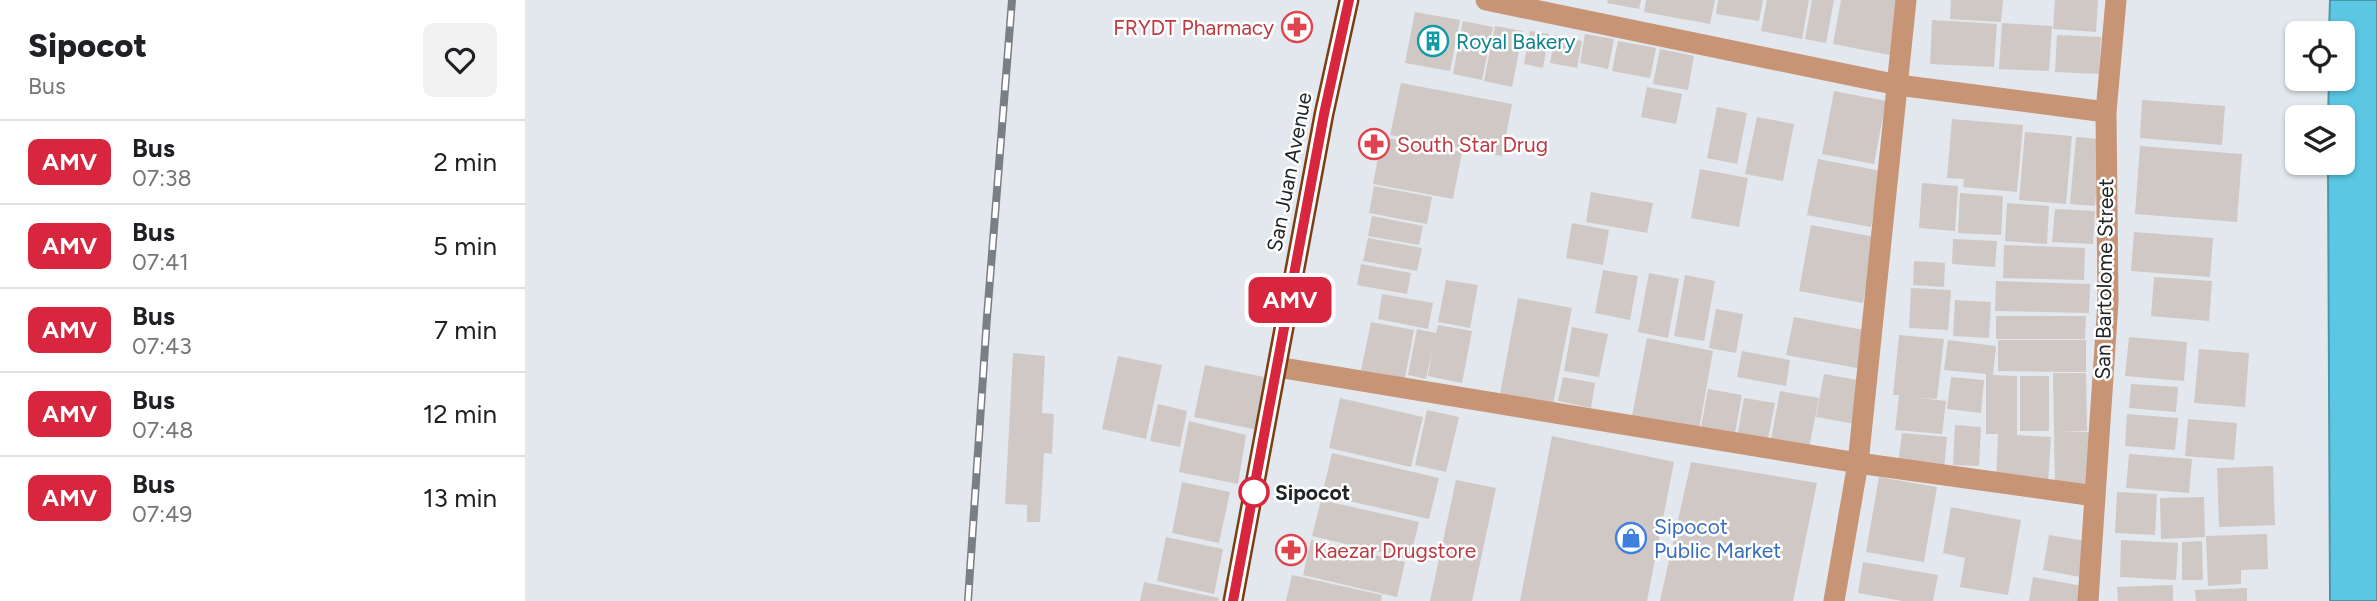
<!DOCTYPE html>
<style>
body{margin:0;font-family:Figtree,sans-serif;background:#f2f2f2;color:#202124;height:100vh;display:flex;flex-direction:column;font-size:26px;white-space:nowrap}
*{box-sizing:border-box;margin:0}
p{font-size:23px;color:#757577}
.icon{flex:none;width:38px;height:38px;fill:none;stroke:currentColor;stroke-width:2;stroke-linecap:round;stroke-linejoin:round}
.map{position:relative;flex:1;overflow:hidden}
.panel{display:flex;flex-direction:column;background:#fff;width:525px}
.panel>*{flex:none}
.badge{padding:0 14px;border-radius:10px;font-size:24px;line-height:46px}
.fabs{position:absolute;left:1760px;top:21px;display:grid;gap:14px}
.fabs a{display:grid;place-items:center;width:70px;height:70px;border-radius:10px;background:#fff;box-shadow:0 2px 5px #0004;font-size:35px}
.map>.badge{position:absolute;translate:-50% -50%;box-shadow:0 0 0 4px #fff}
.round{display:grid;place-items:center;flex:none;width:74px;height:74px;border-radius:10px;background:#f2f2f2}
.summary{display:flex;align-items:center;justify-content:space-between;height:119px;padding:0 28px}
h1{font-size:33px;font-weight:800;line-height:52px}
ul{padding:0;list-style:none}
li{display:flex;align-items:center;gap:21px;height:84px;padding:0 28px;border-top:2px solid #e0e0e0}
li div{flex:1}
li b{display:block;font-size:26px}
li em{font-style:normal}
li .badge{min-width:77px;font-weight:700;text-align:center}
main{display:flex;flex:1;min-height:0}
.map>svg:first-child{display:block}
.water{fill:#5bc7e3;stroke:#4a96aa;stroke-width:2}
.building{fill:#d0c8c4}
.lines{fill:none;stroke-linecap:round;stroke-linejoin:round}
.minor{stroke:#c79475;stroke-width:21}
.highway{stroke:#7b3f13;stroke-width:21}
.rail-casing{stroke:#7a7f83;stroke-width:8}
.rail{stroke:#fff;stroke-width:5;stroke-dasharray:16;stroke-linecap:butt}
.line-casing{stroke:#fff;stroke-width:16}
.line{stroke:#d7263d;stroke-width:10}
.stop-dot{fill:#fff;stroke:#d7263d;stroke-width:3.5}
.labels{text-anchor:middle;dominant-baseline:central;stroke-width:5;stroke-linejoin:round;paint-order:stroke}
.health-label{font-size:21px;fill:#be3a42;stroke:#fff;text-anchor:start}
.culture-label{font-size:21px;fill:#0d838f;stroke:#fff;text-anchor:start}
.street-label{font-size:21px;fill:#212426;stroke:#fff}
.stop-label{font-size:21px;font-weight:bold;fill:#212426;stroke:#fff;text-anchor:start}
.shop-label{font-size:21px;fill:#366cbe;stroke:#fff;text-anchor:start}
</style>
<main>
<section class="panel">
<div class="summary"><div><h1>Sipocot</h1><p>Bus</p></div><a class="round"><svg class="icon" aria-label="heart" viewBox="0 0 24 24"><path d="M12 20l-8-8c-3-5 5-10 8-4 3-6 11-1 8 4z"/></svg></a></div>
<ul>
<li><span class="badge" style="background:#d7263d;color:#fff">AMV</span><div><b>Bus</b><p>07:38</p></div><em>2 min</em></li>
<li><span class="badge" style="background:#d7263d;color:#fff">AMV</span><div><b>Bus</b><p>07:41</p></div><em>5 min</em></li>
<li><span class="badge" style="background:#d7263d;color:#fff">AMV</span><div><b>Bus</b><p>07:43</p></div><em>7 min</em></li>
<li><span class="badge" style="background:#d7263d;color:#fff">AMV</span><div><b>Bus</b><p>07:48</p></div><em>12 min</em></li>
<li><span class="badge" style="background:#d7263d;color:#fff">AMV</span><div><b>Bus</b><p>07:49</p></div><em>13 min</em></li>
</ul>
</section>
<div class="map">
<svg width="1852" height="601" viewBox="0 0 1852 601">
<rect width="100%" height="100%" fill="#e2e8ee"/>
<path class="water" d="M 1805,0 L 1852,0 L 1852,601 L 1805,601 L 1803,163 L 1818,163 L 1818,117 L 1803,117 L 1804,79 L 1818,79 L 1818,33 L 1804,33 Z"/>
<path class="building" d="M 1083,0 L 1116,0 L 1114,9 L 1082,3 Z
M 1121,0 L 1190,0 L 1185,24 L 1119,12 Z
M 1193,0 L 1238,0 L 1234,21 L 1191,14 Z
M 1242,0 L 1284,0 L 1277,39 L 1236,31 Z
M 1287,0 L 1309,0 L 1301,43 L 1280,39 Z
M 1316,0 L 1380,0 L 1370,56 L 1308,44 Z
M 1426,0 L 1478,0 L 1476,22 L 1425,19 Z
M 1530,0 L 1573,0 L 1571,32 L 1528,29 Z
M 890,12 L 935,20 L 925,71 L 880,63 Z
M 1407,20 L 1472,24 L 1469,67 L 1405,64 Z
M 938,21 L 968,27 L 957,80 L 928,74 Z
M 1477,23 L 1527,26 L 1524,71 L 1474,69 Z
M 970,26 L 998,31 L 987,87 L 959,81 Z
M 1005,31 L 1024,34 L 1018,68 L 999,64 Z
M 1060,34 L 1089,39 L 1083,69 L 1055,63 Z
M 1030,35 L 1057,41 L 1052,68 L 1025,63 Z
M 1532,35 L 1576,37 L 1574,74 L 1530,72 Z
M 1093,41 L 1131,48 L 1125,78 L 1087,71 Z
M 1135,49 L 1169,56 L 1163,90 L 1128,84 Z
M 876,83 L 987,104 L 977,156 L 865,135 Z
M 1122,87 L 1157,94 L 1151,124 L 1116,117 Z
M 1309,91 L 1361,101 L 1349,164 L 1297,154 Z
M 1617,100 L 1700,106 L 1697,145 L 1615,138 Z
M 1192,107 L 1222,113 L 1212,164 L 1182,158 Z
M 1232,117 L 1269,124 L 1258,181 L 1220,174 Z
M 1427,119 L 1498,125 L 1492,192 L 1438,187 L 1439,179 L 1422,178 Z
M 1500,132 L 1547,136 L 1541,204 L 1494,200 Z
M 857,137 L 937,152 L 928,199 L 848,184 Z
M 1551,137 L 1576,139 L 1570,206 L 1545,204 Z
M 1615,146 L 1717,154 L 1712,222 L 1610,214 Z
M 1293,159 L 1356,171 L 1346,227 L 1282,215 Z
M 1175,169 L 1223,178 L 1214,227 L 1166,218 Z
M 1397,183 L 1433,186 L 1430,231 L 1394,228 Z
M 849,186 L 907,197 L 902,224 L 844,213 Z
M 1066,192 L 1128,203 L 1122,233 L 1061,222 Z
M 1435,193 L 1478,196 L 1476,235 L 1433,233 Z
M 1482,203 L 1524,206 L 1522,244 L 1480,241 Z
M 1530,209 L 1570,211 L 1568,244 L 1527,242 Z
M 847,216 L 898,226 L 894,245 L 843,236 Z
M 1047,223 L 1084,230 L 1078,265 L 1041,258 Z
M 1286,225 L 1350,237 L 1338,303 L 1274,291 Z
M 1609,232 L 1688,238 L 1685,277 L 1606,271 Z
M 843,238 L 897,248 L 892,271 L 838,261 Z
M 1428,239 L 1472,241 L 1470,267 L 1427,264 Z
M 1479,245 L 1560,248 L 1559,280 L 1478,278 Z
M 1389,261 L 1420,263 L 1419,287 L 1388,285 Z
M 836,264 L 886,273 L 882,294 L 832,285 Z
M 1078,270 L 1113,276 L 1105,320 L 1070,313 Z
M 1124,273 L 1154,279 L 1143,338 L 1113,332 Z
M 1160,275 L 1190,281 L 1179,341 L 1149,336 Z
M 1629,277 L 1687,281 L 1684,321 L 1626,316 Z
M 921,280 L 953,285 L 945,328 L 913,322 Z
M 1471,281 L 1565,284 L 1564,313 L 1470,311 Z
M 1386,288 L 1426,290 L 1423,330 L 1384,328 Z
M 857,294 L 908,303 L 903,329 L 853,319 Z
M 993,298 L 1047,308 L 1028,404 L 975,394 Z
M 1430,300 L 1466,302 L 1464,338 L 1428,336 Z
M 1191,309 L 1218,314 L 1211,353 L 1184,348 Z
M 1471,316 L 1561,316 L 1560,339 L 1471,339 Z
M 1269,317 L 1344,331 L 1337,369 L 1261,355 Z
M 846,322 L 889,330 L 880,378 L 836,370 Z
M 913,325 L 947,331 L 937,383 L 903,376 L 908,347 L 901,379 L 883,375 L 892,329 L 911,333 Z
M 1047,327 L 1083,334 L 1074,377 L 1039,371 Z
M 1374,335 L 1419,339 L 1412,399 L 1394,398 L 1421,401 L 1417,434 L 1370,430 L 1374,395 L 1368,395 Z
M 1604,337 L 1662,342 L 1659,381 L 1600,376 Z
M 1122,338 L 1188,351 L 1174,429 L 1107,416 Z
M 1423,340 L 1471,346 L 1468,375 L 1492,376 L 1492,435 L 1526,437 L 1523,484 L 1471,481 L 1473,434 L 1461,434 L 1461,374 L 1419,370 Z
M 1473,340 L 1561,340 L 1561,372 L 1473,371 Z
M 1674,349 L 1724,353 L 1720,407 L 1669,403 Z
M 1217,351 L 1265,360 L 1261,386 L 1212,377 Z
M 488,353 L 520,356 L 517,413 L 529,414 L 527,454 L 519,453 L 515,522 L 502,522 L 502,505 L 480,504 Z
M 593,356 L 637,365 L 621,439 L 577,429 Z
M 680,365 L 744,378 L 733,430 L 669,417 Z
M 1528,373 L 1561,373 L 1562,431 L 1533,432 L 1564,432 L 1565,489 L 1530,489 Z
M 1299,374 L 1338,381 L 1330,424 L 1291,417 Z
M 1495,376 L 1524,376 L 1524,431 L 1495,431 Z
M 1038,377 L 1070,383 L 1066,408 L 1033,401 Z
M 1426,377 L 1459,380 L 1456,413 L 1422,409 Z
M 1606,384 L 1653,387 L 1651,412 L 1604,408 Z
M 1183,389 L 1217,395 L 1209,439 L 1175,433 Z
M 1255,391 L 1294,398 L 1283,453 L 1245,445 Z
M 815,398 L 898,417 L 886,467 L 804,448 Z
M 1219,398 L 1250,403 L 1242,444 L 1212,438 Z
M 633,404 L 662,411 L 655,447 L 625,441 Z
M 902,410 L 934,417 L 921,472 L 890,465 Z
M 1602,414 L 1653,418 L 1650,450 L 1600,446 Z
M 1663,419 L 1712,423 L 1709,460 L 1660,456 Z
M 664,421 L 721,435 L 713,484 L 654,472 Z
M 1430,425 L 1456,427 L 1454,466 L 1428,465 Z
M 1377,433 L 1422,437 L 1419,469 L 1373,464 Z
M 1027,436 L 1149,462 L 1122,601 L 995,601 Z
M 807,453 L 914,478 L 904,519 L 797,495 Z
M 1604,454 L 1667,459 L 1664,493 L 1601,488 Z
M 1166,462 L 1292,483 L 1268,601 L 1135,601 Z
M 1748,466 L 1750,525 L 1694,527 L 1692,468 Z
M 1354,477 L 1412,487 L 1399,562 L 1341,552 Z
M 931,480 L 971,488 L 947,601 L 905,601 Z
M 657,482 L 705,492 L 694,543 L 647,533 Z
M 1592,492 L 1632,494 L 1630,535 L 1590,533 Z
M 1679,497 L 1680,537 L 1636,539 L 1635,498 Z
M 796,500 L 894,522 L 885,559 L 787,536 Z
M 1426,507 L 1496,520 L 1483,595 L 1435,587 L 1440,558 L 1418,553 Z
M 1742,534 L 1743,569 L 1716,570 L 1716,584 L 1683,586 L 1681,536 Z
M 1524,535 L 1561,541 L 1555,577 L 1518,570 Z
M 641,537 L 698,549 L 689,594 L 632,581 Z
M 786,540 L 880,562 L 872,597 L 778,575 Z
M 1596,540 L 1653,543 L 1651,580 L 1595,577 Z
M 1677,541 L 1678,580 L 1657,580 L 1657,542 Z
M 1338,562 L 1413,575 L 1408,601 L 1377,601 L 1333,593 Z
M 767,575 L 857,595 L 856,601 L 761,601 Z
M 1508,577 L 1558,586 L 1556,601 L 1504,601 Z
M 619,582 L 694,598 L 693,601 L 615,601 Z
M 1648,585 L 1648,601 L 1593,601 L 1592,587 Z
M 1722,588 L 1722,601 L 1671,601 L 1670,590 Z"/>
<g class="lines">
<path class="minor" d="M 961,0 L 1373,85 L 1581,112
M 752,367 L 1333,463 L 1570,496
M 1309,601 L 1333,463 L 1381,0
M 1563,601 L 1583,302 L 1581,112 L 1591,0"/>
<path class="highway" d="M 708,601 L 799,114 L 824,0"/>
<g class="rail-casing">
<path id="rail" d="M 443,601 L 462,317 L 487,0"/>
</g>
<use href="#rail" class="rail"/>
</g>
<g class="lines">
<g class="line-casing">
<path id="line" d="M 708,601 L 799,114 L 824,0"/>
</g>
<use href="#line" class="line"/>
</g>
<defs>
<g id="pharmacy-ring" transform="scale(1.575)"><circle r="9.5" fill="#fff" stroke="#e0444e" stroke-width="1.5"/><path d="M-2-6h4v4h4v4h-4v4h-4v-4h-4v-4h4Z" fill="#e0444e"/></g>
<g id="building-ring" transform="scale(1.575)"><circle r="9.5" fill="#fff" stroke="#0f9aa8" stroke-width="1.5"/><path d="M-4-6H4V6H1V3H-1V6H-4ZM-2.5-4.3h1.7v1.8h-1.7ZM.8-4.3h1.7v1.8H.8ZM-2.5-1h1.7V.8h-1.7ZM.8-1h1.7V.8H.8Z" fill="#0f9aa8"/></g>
<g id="shop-ring" transform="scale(1.575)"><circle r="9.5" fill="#fff" stroke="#3f7fe0" stroke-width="1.5"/><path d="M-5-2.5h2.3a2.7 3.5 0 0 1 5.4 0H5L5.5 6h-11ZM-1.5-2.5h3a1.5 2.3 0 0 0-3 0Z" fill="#3f7fe0"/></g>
</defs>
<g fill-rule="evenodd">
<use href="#pharmacy-ring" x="772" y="27"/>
<use href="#building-ring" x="908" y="41"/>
<use href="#pharmacy-ring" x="849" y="144"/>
<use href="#shop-ring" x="1106" y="538"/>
<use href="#pharmacy-ring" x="766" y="550"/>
</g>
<circle class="stop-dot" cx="729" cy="492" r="14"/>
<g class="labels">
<g class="health-label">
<text x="749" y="27" text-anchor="end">FRYDT Pharmacy</text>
<text x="872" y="144">South Star Drug</text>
<text x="789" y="550">Kaezar Drugstore</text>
</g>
<g class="culture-label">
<text x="931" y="41">Royal Bakery</text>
</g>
<g class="street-label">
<text transform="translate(764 172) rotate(-79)">San Juan Avenue</text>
<text transform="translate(1579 279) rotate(-89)">San Bartolome Street</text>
</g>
<g class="stop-label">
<text x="750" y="492">Sipocot</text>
</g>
<g class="shop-label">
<text x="1129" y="526">Sipocot<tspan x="1129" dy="24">Public Market</tspan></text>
</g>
</g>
</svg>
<div class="fabs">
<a><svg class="icon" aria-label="locate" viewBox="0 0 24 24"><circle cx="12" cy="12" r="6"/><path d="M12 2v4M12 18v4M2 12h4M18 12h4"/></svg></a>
<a><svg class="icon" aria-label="layers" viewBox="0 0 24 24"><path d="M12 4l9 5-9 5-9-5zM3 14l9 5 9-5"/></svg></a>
</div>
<b class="badge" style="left:765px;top:300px;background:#d7263d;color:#fff">AMV</b>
</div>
</main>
